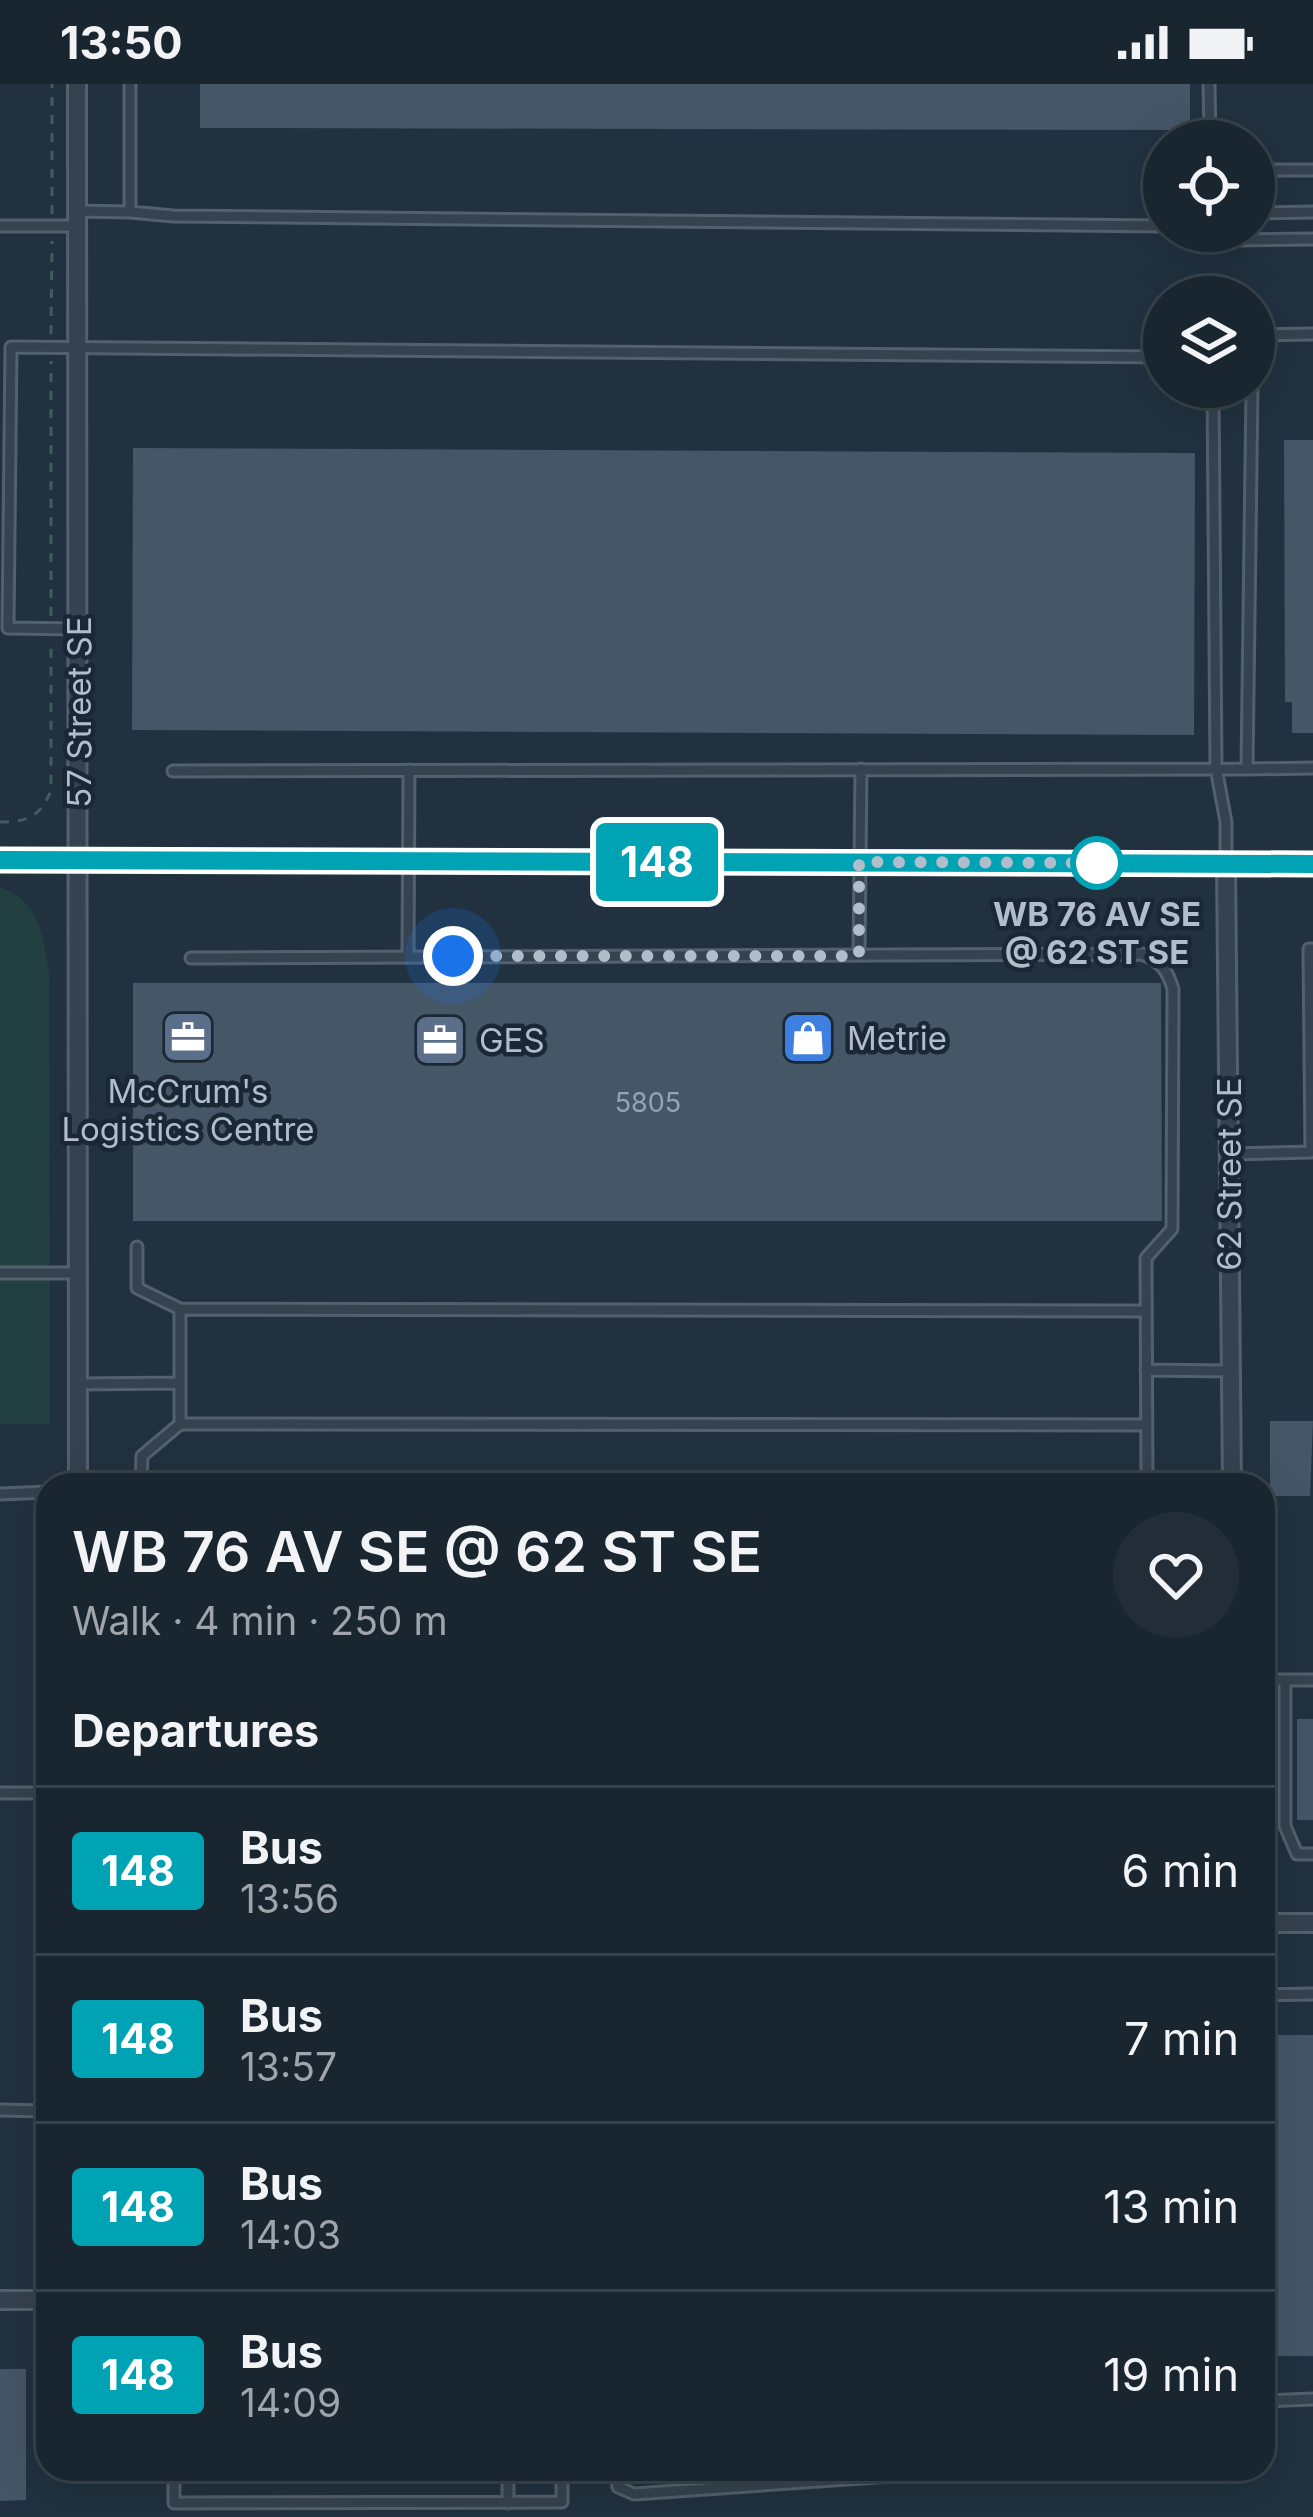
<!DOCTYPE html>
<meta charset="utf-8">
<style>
body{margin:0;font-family:Inter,sans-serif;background:#222d37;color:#f1f3f6;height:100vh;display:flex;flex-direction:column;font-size:45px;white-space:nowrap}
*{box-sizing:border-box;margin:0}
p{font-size:39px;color:#9fa5aa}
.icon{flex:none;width:66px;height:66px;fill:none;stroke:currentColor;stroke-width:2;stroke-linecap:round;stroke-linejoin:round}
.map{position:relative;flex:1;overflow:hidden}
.sheet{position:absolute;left:36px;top:1389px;width:1239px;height:1008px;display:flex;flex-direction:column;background:#19252f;border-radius:36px;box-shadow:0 12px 48px #0002,0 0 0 3px #37424b}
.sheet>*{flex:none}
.badge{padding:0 24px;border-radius:9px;font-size:42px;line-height:78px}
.fabs{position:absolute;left:1143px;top:36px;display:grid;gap:24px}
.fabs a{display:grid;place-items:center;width:132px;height:132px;border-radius:50%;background:#19252f;box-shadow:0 12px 48px #0002,0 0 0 3px #37424b;font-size:60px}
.you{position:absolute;width:60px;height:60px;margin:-30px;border:9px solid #fff;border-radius:50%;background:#1a73e8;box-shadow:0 0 0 18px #1a73e833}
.map>.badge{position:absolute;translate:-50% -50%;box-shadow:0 0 0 6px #fff}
h2{padding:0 36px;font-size:45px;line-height:108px}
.round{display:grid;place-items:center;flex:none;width:126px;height:126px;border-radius:63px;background:#222d37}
.headline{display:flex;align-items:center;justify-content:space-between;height:204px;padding:0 36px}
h1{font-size:57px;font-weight:600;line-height:90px}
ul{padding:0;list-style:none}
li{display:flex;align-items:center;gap:36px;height:168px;padding:0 36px;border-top:3px solid #37424b}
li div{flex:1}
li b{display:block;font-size:45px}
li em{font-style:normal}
li .badge{min-width:132px;font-weight:700;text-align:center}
.status{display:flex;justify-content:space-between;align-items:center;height:84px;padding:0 60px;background:#19252f;direction:ltr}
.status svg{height:33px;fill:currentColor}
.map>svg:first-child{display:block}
.green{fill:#234040}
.building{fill:#455666}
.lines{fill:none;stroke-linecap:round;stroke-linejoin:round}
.service-casing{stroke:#53606d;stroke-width:15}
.minor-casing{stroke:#53606d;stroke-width:22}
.path{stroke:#415c5d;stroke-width:3;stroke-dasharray:9 9;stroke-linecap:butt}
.service{stroke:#35424f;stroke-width:9}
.minor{stroke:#35424f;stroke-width:16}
.line-casing{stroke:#fff;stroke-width:27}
.line{stroke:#00a3b4;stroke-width:18}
.walk{stroke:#b1bdca;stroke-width:12;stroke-dasharray:0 21.6}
.stop-dot{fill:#fff;stroke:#00a3b4;stroke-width:6}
.labels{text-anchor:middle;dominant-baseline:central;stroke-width:9;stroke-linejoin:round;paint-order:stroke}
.number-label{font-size:27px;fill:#96a3b1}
.street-label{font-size:33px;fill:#b1bdca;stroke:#1a2734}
.stop-label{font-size:33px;font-weight:bold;fill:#b1bdca;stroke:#1a2734}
.poi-label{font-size:33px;fill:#b1bdca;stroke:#1a2734;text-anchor:start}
</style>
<div class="status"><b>13:50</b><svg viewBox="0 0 49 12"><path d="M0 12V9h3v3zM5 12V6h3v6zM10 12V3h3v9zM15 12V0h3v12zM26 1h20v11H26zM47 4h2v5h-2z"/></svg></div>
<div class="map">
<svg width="1313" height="2433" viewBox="0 0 1313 2433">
<rect width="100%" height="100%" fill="#21313f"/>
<path class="green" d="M 0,803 C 41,819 42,850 49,889 L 50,1340 L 0,1340 Z"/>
<path class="building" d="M 200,0 L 1190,0 L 1190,46 L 200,44 Z
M 1284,356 L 1313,356 L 1313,649 L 1292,649 L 1292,618 L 1285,618 Z
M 133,364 L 1195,369 L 1194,651 L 132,646 Z
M 133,899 L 1161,899 L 1162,1137 L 133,1137 Z
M 1270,1337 L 1313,1337 L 1310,1412 L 1270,1412 Z
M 1297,1635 L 1313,1635 L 1313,1736 L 1297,1736 Z
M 1270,1951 L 1313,1951 L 1313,2272 L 1271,2272 Z
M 0,2285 L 26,2285 L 26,2416 L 0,2417 Z"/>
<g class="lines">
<g class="service-casing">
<path id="service" d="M 130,0 L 130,128 L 173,132 L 1164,142
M 1209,0 L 1210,57
M 1254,86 L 1313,86
M 78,127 L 130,128
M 1254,129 L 1313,128
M 0,142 L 78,142
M 1220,147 L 1235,156 L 1313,155
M 1254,251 L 1313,250
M 1213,303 L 1216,684 L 1226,738 L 1226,780
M 1252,303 L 1247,685 L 1313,684
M 79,545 L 8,544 L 11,263 L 1164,273
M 173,687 L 1247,685
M 859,871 L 861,685
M 408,873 L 409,686
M 191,874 L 1142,870 C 1161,878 1167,885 1173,905 L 1172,1145 L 1146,1174 L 1147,1401
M 1230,1070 L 1311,1068 L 1309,865 L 1313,865
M 137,1163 L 137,1204 L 180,1225
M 0,1189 L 78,1189
M 1146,1286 L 1231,1287
M 78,1300 L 180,1299
M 1146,1341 L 180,1340 L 180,1225 L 1146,1227
M 141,1401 L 142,1372 L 180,1340
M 0,1410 L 48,1408
M 1263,1596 L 1313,1596
M 1285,1596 L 1285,1742 L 1297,1770 L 1313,1770
M 0,1709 L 48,1709
M 1263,1911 L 1313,1910
M 0,2026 L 48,2027
M 1263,2317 L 1313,2315
M 174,2385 L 174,2419 L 562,2418 L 562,2385
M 615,2385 L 618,2403 L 634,2410 L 992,2385
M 508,2419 L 508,2385"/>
</g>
<g class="minor-casing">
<path id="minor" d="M 77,0 L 78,1401
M 0,776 L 1313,780
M 1226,780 L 1232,1401
M 1263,1839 L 1313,1839
M 0,2216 L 48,2216"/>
</g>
<path class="path" d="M 52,130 L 52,0
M 51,250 L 52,157
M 51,532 L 51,277
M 0,738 C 27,738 41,733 51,706 L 51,559"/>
<use href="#service" class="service"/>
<use href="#minor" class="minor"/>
</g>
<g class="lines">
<g class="line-casing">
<path id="line" d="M 0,776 L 1313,780"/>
</g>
<use href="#line" class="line"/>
<path class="walk" d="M 453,872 L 859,872 L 859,778 L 1097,779"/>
</g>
<defs>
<g id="office-square" transform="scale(2.7)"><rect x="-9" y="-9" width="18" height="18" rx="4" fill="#5c6f8a" stroke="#1a2734"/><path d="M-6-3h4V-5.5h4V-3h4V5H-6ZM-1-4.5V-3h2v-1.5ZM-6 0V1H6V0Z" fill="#fff"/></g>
<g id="shop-square" transform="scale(2.7)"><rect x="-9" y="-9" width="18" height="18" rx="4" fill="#3f7fe0" stroke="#1a2734"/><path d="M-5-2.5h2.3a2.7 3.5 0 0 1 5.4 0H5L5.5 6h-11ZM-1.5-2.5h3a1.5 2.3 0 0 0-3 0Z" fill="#fff"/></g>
</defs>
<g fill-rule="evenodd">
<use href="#office-square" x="188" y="953"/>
<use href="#shop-square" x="808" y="954"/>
<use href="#office-square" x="440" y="956"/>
</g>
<circle class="stop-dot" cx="1097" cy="779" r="24"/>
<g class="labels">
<g class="number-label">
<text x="648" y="1018">5805</text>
</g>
<g class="street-label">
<text transform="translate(79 628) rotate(-90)">57 Street SE</text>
<text transform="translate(1229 1090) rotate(-90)">62 Street SE</text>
</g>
<g class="stop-label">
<text x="1097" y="830">WB 76 AV SE<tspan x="1097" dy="38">@ 62 ST SE</tspan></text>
</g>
<g class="poi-label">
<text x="847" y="954">Metrie</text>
<text x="479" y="956">GES</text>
<text x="188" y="1007" text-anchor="middle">McCrum's<tspan x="188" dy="38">Logistics Centre</tspan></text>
</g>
</g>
</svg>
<div class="fabs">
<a><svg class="icon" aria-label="locate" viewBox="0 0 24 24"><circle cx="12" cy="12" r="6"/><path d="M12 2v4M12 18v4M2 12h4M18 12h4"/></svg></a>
<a><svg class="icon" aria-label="layers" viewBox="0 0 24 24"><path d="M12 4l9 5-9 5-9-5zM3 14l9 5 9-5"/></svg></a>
</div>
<div class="you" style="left:453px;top:872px"></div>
<b class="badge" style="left:657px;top:778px;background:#00a3b4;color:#fff">148</b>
<section class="sheet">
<div class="headline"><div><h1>WB 76 AV SE @ 62 ST SE</h1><p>Walk · 4 min · 250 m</p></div><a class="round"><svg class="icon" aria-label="heart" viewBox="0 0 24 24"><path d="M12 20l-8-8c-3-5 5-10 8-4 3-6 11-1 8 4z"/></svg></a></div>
<h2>Departures</h2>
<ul>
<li><span class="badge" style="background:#00a3b4;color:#fff">148</span><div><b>Bus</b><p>13:56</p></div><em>6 min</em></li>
<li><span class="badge" style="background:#00a3b4;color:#fff">148</span><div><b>Bus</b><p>13:57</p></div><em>7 min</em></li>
<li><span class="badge" style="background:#00a3b4;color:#fff">148</span><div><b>Bus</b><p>14:03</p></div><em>13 min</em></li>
<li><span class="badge" style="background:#00a3b4;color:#fff">148</span><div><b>Bus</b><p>14:09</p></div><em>19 min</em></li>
</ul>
</section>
</div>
